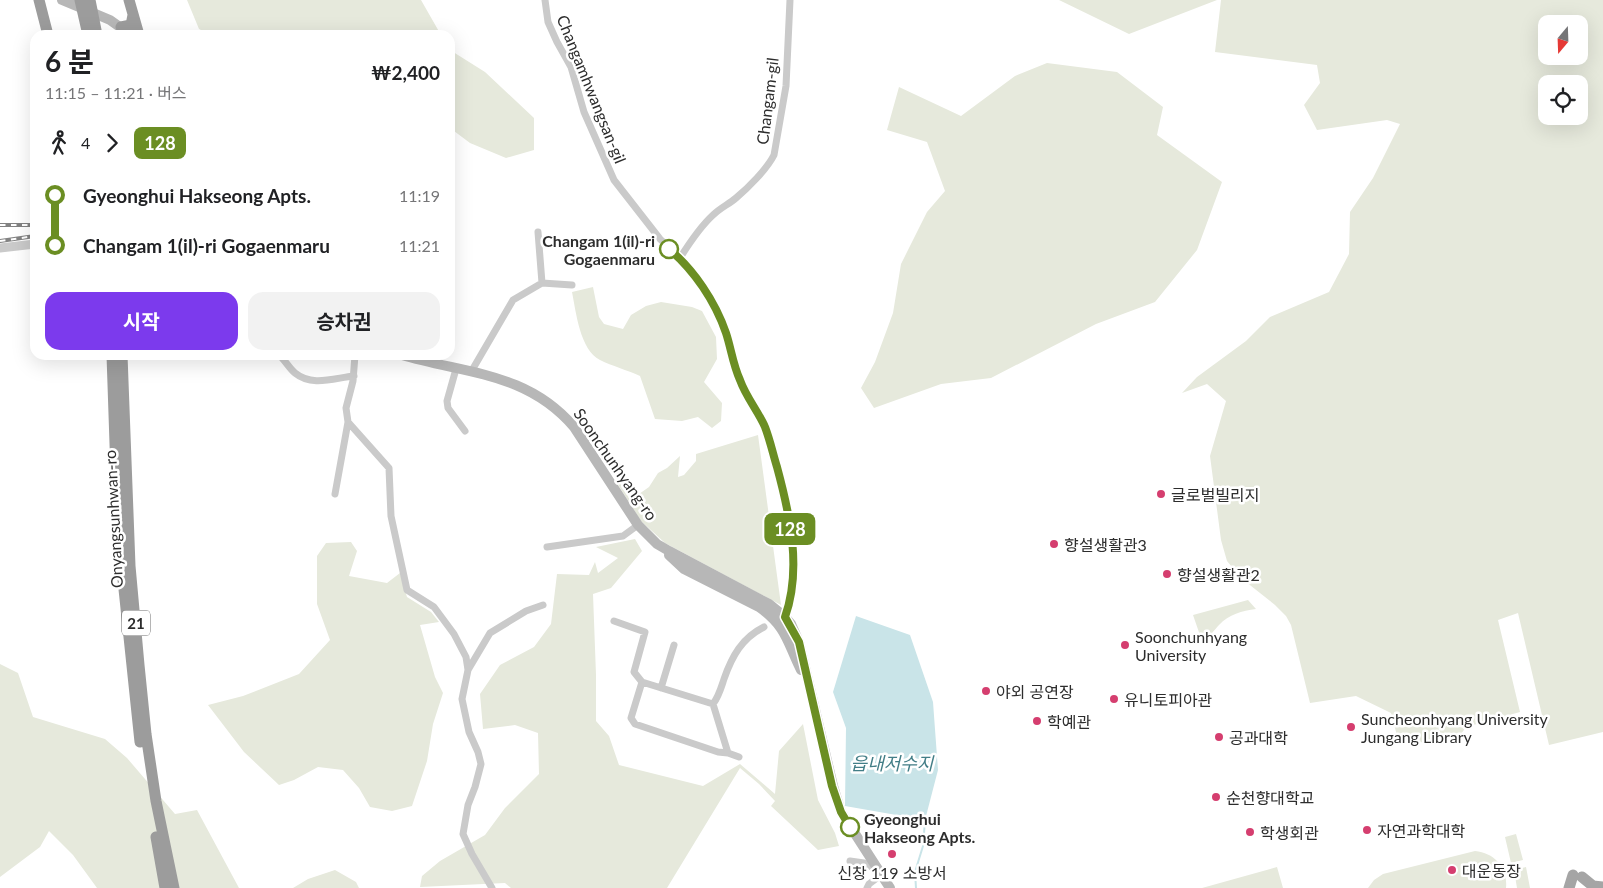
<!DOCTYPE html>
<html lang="ko">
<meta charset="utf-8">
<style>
body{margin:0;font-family:Lato,"Noto Sans KR",sans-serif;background:#f2f2f2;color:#202124;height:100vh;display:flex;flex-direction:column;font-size:19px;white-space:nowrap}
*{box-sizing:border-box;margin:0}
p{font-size:16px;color:#757577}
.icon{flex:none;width:28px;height:28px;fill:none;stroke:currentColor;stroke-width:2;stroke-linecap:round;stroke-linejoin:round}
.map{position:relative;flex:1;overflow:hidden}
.side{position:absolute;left:30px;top:30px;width:425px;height:330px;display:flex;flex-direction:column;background:#fff;border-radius:15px;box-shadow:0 5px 20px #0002}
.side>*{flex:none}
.badge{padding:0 10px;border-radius:8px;font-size:18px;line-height:32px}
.needle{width:32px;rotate:199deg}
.fabs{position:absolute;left:1538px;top:15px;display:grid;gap:10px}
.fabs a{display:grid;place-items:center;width:50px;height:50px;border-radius:10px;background:#fff;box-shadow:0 5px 20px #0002;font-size:25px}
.map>.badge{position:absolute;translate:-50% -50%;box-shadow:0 0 0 2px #fff}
.legs{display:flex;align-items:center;gap:8px;height:55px;padding:0 15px;font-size:16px}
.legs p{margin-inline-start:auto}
.overview{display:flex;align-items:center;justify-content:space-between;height:85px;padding:0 15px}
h1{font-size:28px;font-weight:700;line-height:38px}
.action{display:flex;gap:10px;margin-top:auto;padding:10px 15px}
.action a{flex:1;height:58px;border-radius:15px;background:#7c3aed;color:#fff;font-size:20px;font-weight:700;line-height:58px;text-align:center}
.action a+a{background:#f2f2f2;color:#202124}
ul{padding:0 15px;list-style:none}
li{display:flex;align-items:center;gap:18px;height:50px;font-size:19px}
li i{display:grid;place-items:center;width:8px;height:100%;margin:0 6px;background:currentColor}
li i::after{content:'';width:12px;height:12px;margin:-6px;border:4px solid;border-radius:50%;background:#fff}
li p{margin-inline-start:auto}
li:first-child i{background:linear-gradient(#0000 50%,currentColor 0)}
li:last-child i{background:linear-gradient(currentColor 50%,#0000 0)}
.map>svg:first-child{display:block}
.green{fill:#e6e9dc;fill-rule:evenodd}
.water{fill:#c9e4e8}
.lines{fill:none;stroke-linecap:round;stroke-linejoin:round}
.stream{stroke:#c9e4e8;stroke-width:2}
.minor{stroke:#cacaca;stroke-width:7}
.tertiary{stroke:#cacaca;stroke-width:9}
.secondary{stroke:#b7b7b7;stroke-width:10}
.primary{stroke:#a5a5a5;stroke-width:11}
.trunk{stroke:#9c9c9c;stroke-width:11}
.rail-casing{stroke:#828282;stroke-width:4}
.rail{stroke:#fff;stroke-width:2;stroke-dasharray:5.5;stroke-linecap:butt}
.line-1-casing{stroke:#fff;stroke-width:11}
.line-1{stroke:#6b8e23;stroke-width:8}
.stop-1-dot{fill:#fff;stroke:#6b8e23;stroke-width:2.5}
.poi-dot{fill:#d53e6f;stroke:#fff;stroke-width:2}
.labels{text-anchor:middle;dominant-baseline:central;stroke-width:5;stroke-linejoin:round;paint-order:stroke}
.shield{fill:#fff;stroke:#6c6c6c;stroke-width:1}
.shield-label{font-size:15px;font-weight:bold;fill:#2d2d2d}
.street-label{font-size:16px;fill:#2d2d2d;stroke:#fff}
.stop-label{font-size:16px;font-weight:bold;fill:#2d2d2d;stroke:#fff;text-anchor:end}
.poi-label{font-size:16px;fill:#2d2d2d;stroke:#fff;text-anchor:start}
.water-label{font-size:18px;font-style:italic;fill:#437e87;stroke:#fff}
</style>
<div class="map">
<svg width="1603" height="888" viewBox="0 0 1603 888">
<rect width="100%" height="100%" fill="#fff"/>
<path class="green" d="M 187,0 L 421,0 L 441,35 L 211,35 L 199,29 Z
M 1059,0 L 1217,0 L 1129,34 Z
M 1221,0 L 1603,0 L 1603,732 L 1549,745 L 1518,613 L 1498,620 L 1520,712 L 1466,727 L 1456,741 L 1399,743 L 1391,713 L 1356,696 L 1310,703 L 1291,625 L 1286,616 L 1275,605 L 1241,578 L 1227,561 L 1221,540 L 1210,456 L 1226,401 L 1207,384 L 1182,393 L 1197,377 L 1246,341 L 1270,317 L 1329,292 L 1349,254 L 1350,212 L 1373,178 L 1400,124 L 1387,120 L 1317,130 L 1304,105 L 1320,83 L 1317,65 L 1215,52 ZM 1546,24 L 1579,24 L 1579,56 L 1546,56 ZM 1546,84 L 1579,84 L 1579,116 L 1546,116 Z
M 450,50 L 485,72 L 534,118 L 534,150 L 506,158 L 470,143 L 450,128 Z
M 1047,63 L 1117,72 L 1163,107 L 1157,135 L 1222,182 L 1197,250 L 1155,302 L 1096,324 L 991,378 L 941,384 L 874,408 L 861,388 L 875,362 L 893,313 L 901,264 L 927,212 L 945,191 L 927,142 L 887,130 L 899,87 L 961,116 L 1015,76 Z
M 593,287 L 599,317 L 604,324 L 623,329 L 631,315 L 646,306 L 661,302 L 692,307 L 702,311 L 716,337 L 717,359 L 704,382 L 722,403 L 721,421 L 712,428 L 698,417 L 682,421 L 655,419 L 640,376 C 627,370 612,366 600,360 C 580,350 576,312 572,292 Z
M 758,435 L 781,605 L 665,543 L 641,521 L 615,480 L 639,494 L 649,487 L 658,473 L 667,468 L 680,456 L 678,477 L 684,475 L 696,461 L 696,454 Z
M 635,539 L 642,551 L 611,588 L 593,594 L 596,675 L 596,721 L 609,736 L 619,765 L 703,786 L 740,764 L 775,794 L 779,751 L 803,724 L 818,800 L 835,833 L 839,846 L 818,850 L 771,806 L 775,801 L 759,784 L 740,768 L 667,888 L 511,888 L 505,883 L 420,887 L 422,876 L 440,861 L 485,835 L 505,808 L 539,774 L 538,733 L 515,725 L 483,729 L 480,694 L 500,665 L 534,647 L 551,624 L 557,574 L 589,575 L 595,562 L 598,573 L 618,558 L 596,547 Z
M 351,542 L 357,551 L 349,576 L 387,583 L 400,573 L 407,597 L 431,612 L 439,622 L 420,625 L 435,677 L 443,693 L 433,724 L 427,761 L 412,806 L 392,811 L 370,807 L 359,788 L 343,770 L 318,767 L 294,780 L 279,785 L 244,752 L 208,705 L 243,696 L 299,674 L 330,640 L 317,604 L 317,556 L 326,543 Z
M 1248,600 L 1256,609 C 1242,611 1229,614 1219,625 C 1211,634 1212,634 1202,641 L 1193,615 Z
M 0,664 L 18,673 L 33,717 L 105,739 L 127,758 L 175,814 L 197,810 L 239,888 L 97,888 L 73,855 L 49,831 L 40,847 L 0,877 Z
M 1516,834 L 1523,860 L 1511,863 L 1505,837 Z
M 1475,851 C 1495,853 1508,868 1506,888 L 1368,888 L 1374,880 L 1383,874 Z
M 1277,867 L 1283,888 L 1202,888 Z
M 1526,867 L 1530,888 L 1517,888 L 1514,870 Z
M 335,870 L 356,882 L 359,888 L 293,888 L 308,879 Z"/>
<path class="water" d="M 856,616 L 910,635 L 933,702 L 938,770 L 925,820 L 845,806 L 846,728 L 833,692 Z"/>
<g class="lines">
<path class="stream" d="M 916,888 L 915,872 L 923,846 L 925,820"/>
<path class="minor" d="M 545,0 L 548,22 L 557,42 L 571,67 L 584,112 L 614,180 L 660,239 L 686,264 L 706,292 L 725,331 L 741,385 L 765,429 L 784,495 L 793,553 L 793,567 L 789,604 L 785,617
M 538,232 L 542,283
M 680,258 C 690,242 700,227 713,215 C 720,208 729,204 736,198 C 748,188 767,169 774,155 L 786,86 L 790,0
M 279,355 C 285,360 289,368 295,373 C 312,387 334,378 354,376
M 355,355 L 353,381 L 346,408 L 348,422 L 389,468 L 391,516 L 407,590 L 434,607 L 454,634 L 466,657 L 468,670 L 462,699 L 469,732 L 478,752 L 481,764 L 475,787 L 468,805 L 463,834 L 472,854 L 492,888
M 456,369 L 447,401 L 448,408 L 465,431
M 471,372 L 513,300 L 542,283 L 572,285
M 335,494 L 348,422
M 547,547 L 623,536 L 638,525
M 614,621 L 645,632 L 634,672 L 642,682
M 468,670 L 490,633 L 526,611 L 543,605
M 661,688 L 674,645
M 713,704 L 642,682 L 631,718 L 635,724 L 718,752 L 728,753
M 739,757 L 728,753 L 713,704 C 719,696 721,688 724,679 C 732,656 742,638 764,627
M 850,861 L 864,863 L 878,870
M 867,888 L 869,884 L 881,875"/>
<path class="tertiary" d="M 0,248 L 35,244"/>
<path class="secondary" d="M 62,0 L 110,20 L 131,35
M 402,355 C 466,374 527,372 574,427 L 638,525 L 657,544 L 669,551 L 769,604 L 785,617 L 791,624 L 799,642 L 833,786 L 841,812 L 890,888
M 669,555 L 684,569 L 759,607 C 787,627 787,642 801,670"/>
<path class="primary" d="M 1582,877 L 1593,886 L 1603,887
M 1569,888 L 1573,875"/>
<path class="trunk" d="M 39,0 L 48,35
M 80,0 L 88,35
M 90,0 L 97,35
M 129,0 L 139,35
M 121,27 L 131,25 L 133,15
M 112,355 L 118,532 L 140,742
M 122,355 L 130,566 L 139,665 L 146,734 L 156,801 L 174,888
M 156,837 L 165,888"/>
<g class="rail-casing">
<path id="rail" d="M 0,225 L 35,225
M 0,241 L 35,236"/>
</g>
<use href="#rail" class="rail"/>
</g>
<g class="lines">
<g class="line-1-casing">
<path id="line-1" d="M 669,249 C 694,270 715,301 726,333 C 731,348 733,365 740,380 C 746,397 758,411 765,427 C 770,440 773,454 777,467 C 790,515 802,569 785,617 L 799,642 L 832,786 L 841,812 L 850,827"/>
</g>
<use href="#line-1" class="line-1"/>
</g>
<g class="stop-1-dot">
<circle cx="669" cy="249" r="9"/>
<circle cx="850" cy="827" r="9"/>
</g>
<g class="poi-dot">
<circle cx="1161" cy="494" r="5"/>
<circle cx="1054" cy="544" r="5"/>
<circle cx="1167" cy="574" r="5"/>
<circle cx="1125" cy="645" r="5"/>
<circle cx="986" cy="691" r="5"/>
<circle cx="1114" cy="699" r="5"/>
<circle cx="1037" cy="721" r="5"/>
<circle cx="1351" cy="727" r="5"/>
<circle cx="1219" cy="737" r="5"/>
<circle cx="1216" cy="797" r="5"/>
<circle cx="1367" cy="830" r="5"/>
<circle cx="1250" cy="832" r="5"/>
<circle cx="892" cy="854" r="5"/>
<circle cx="1452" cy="870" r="5"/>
</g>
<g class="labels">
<rect class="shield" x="122" y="610.5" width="28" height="25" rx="4"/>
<g class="shield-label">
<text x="136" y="623">21</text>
</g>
<g class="street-label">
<text transform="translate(592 89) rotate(68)">Changamhwangsan-gil</text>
<text transform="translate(767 101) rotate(-83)">Changam-gil</text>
<text transform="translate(616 464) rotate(55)">Soonchunhyang-ro</text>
<text transform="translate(113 519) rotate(-93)">Onyangsunhwan-ro</text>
</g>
<g class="stop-label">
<text x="655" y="240">Changam 1(il)-ri<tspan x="655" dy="18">Gogaenmaru</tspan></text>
<text x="864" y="818" text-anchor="start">Gyeonghui<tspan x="864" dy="18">Hakseong Apts.</tspan></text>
</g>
<g class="poi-label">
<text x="1171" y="494">글로벌빌리지</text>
<text x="1064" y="544">향설생활관3</text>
<text x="1177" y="574">향설생활관2</text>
<text x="1135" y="636">Soonchunhyang<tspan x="1135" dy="18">University</tspan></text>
<text x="996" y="691">야외 공연장</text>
<text x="1124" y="699">유니토피아관</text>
<text x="1361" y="718">Suncheonhyang University<tspan x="1361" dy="18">Jungang Library</tspan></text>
<text x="1047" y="721">학예관</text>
<text x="1229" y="737">공과대학</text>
<text x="1226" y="797">순천향대학교</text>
<text x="1377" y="830">자연과학대학</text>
<text x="1260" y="832">학생회관</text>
<text x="1462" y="870">대운동장</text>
<text x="892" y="872" text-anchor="middle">신창 119 소방서</text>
</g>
<g class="water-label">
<text x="892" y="763">읍내저수지</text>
</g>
</g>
</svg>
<div class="fabs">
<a><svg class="needle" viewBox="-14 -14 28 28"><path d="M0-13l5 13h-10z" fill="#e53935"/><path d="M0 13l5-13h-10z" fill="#757577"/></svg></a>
<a><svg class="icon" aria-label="locate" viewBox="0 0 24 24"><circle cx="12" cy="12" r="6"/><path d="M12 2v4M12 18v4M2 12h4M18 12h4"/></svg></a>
</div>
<b class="badge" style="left:790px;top:529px;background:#6b8e23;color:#fff">128</b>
<section class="side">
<div class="overview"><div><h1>6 분</h1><p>11:15 – 11:21 · 버스</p></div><b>₩2,400</b></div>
<div class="legs"><svg class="icon" aria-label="walk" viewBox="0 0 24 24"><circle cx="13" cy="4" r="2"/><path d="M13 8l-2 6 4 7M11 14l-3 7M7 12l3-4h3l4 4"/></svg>4<svg class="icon" aria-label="forward" viewBox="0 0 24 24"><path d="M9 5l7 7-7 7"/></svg><b class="badge" style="background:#6b8e23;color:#fff">128</b></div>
<ul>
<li><i style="color:#6b8e23"></i><b>Gyeonghui Hakseong Apts.</b><p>11:19</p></li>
<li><i style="color:#6b8e23"></i><b>Changam 1(il)-ri Gogaenmaru</b><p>11:21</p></li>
</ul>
<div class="action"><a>시작</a><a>승차권</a></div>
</section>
</div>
